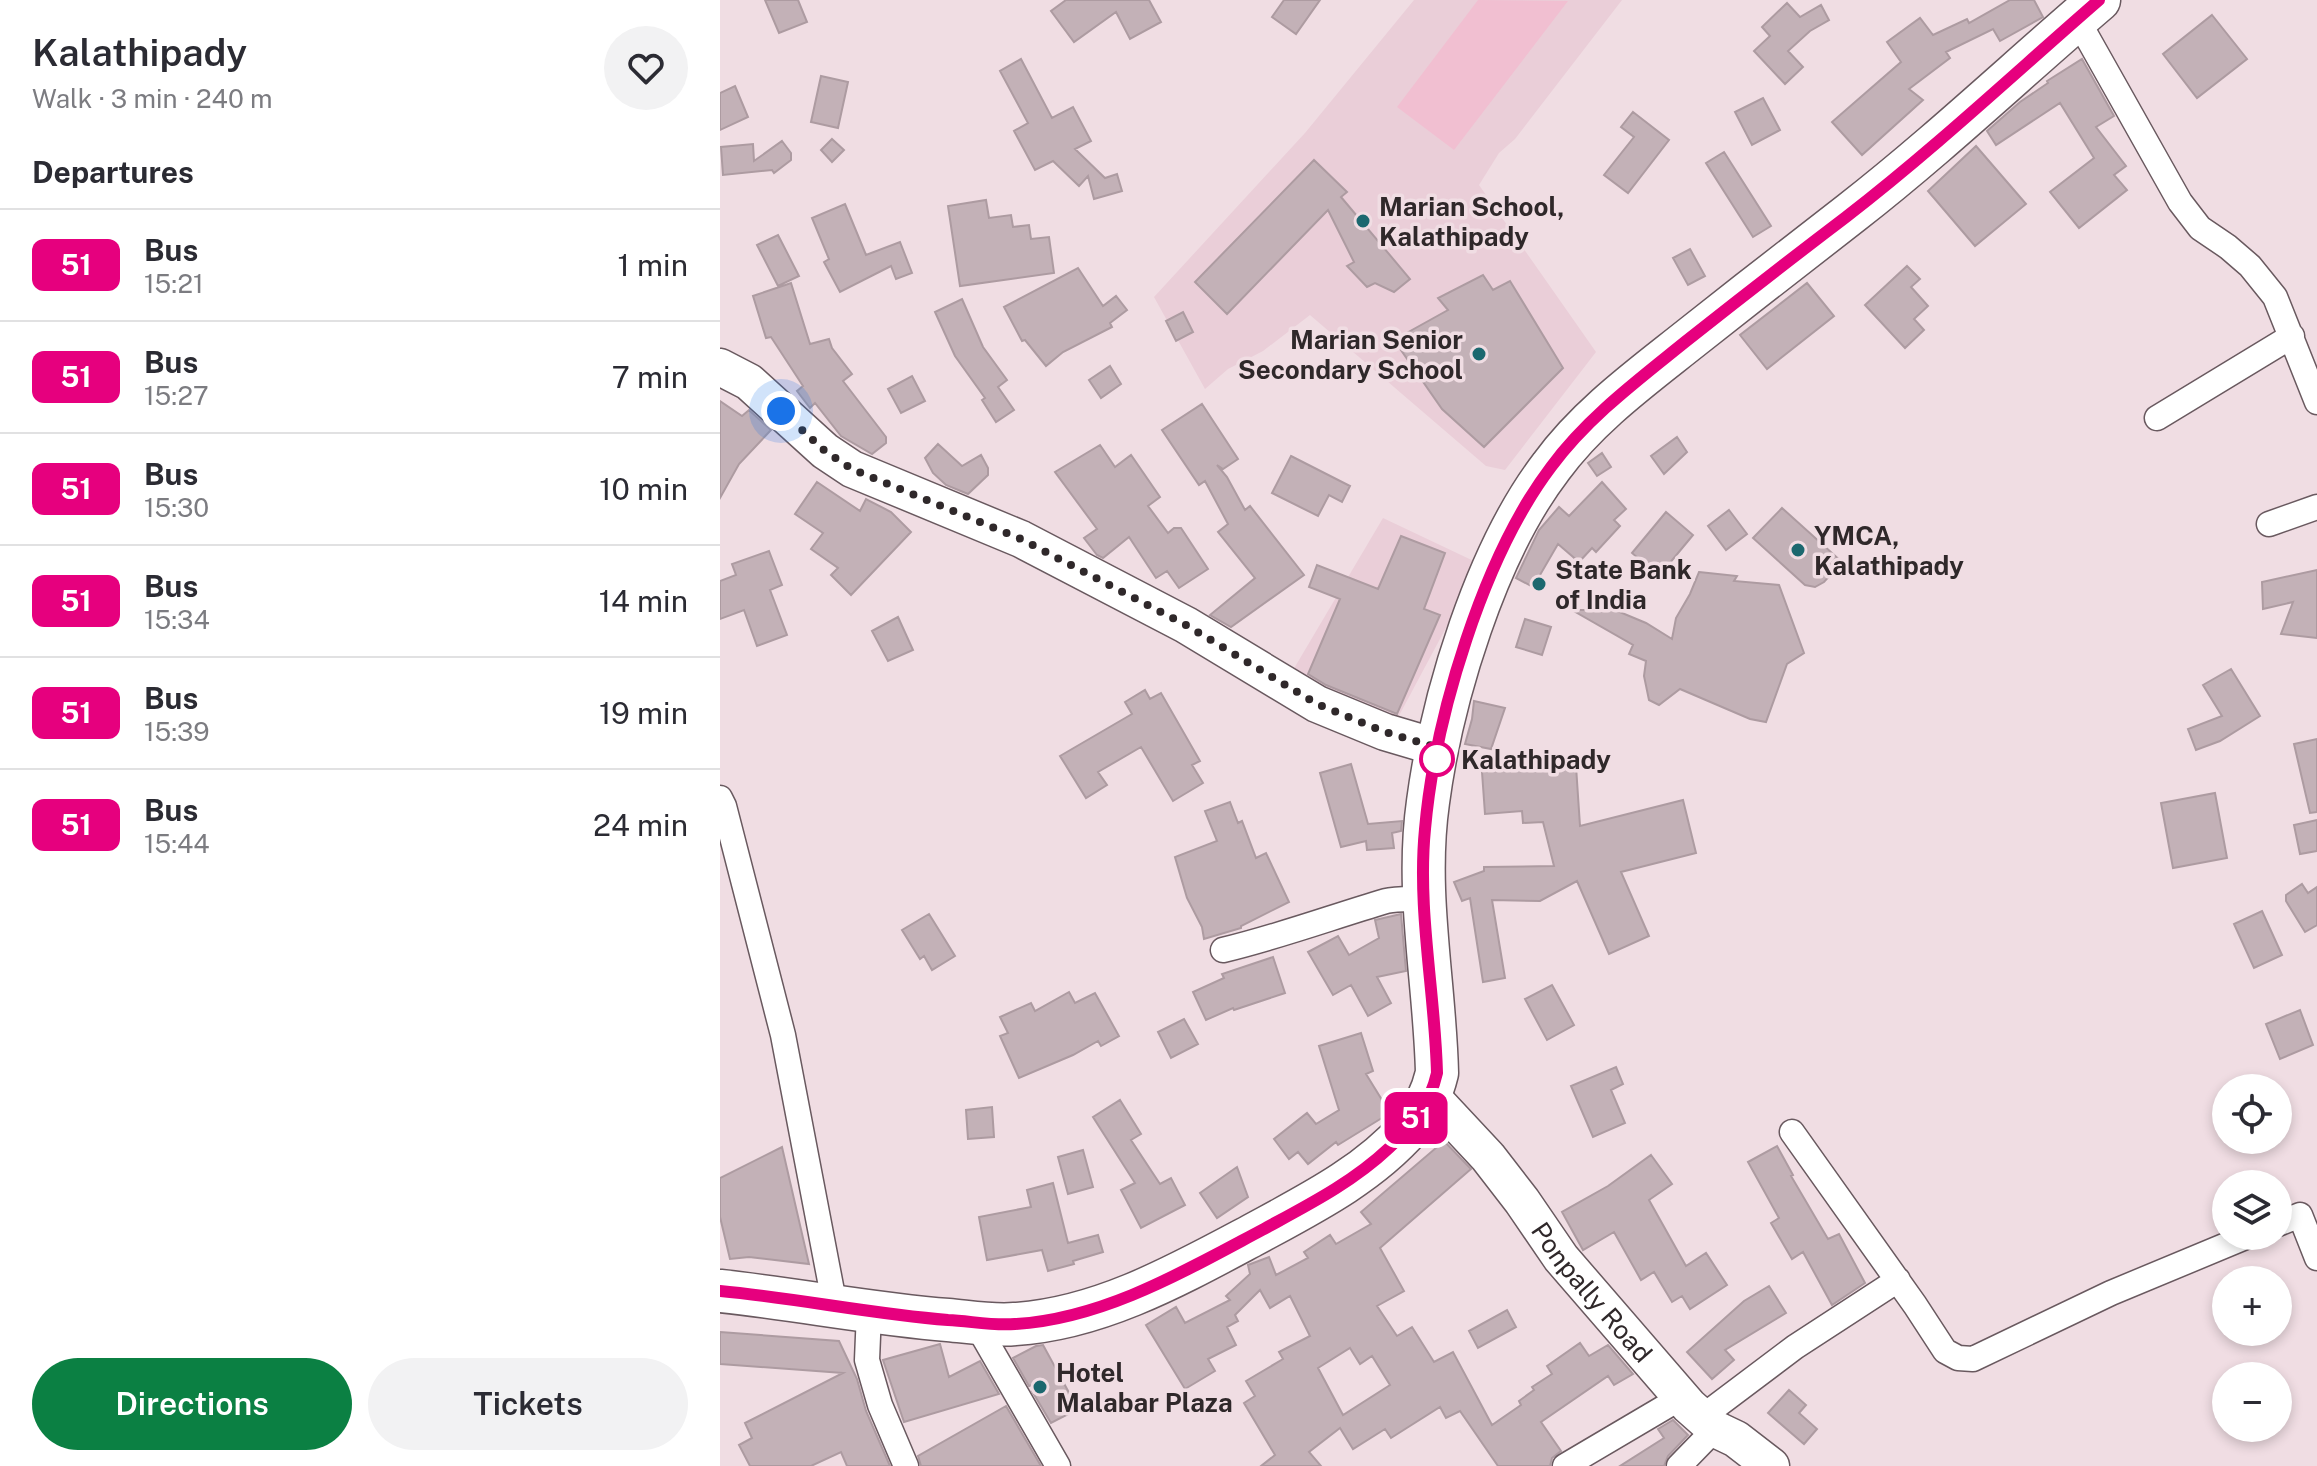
<!DOCTYPE html>
<meta charset="utf-8">
<style>
body{margin:0;font-family:"Public Sans",sans-serif;background:#f2f2f3;color:#2b2b33;height:100vh;display:flex;flex-direction:column;font-size:30px;white-space:nowrap}
*{box-sizing:border-box;margin:0}
p{font-size:26px;color:#7c7c81}
.icon{flex:none;width:44px;height:44px;fill:none;stroke:currentColor;stroke-width:2;stroke-linecap:round;stroke-linejoin:round}
.map{position:relative;flex:1;overflow:hidden}
.drawer{display:flex;flex-direction:column;background:#fff;width:720px}
.drawer>*{flex:none}
.badge{padding:0 16px;border-radius:12px;font-size:28px;line-height:52px}
.fabs{position:absolute;left:1492px;top:1074px;display:grid;gap:16px}
.fabs a{display:grid;place-items:center;width:80px;height:80px;border-radius:50%;background:#fff;box-shadow:0 4px 12px #0003;font-size:40px}
.you{position:absolute;width:40px;height:40px;margin:-20px;border:6px solid #fff;border-radius:50%;background:#1a73e8;box-shadow:0 0 0 12px #1a73e833}
.map>.badge{position:absolute;translate:-50% -50%;box-shadow:0 0 0 4px #fff}
h2{padding:0 32px;font-size:30px;line-height:72px}
.round{display:grid;place-items:center;flex:none;width:84px;height:84px;border-radius:42px;background:#f2f2f3}
.overview{display:flex;align-items:center;justify-content:space-between;height:136px;padding:0 32px}
h1{font-size:38px;font-weight:600;line-height:60px}
.action{display:flex;gap:16px;margin-top:auto;padding:16px 32px}
.action a{flex:1;height:92px;border-radius:48px;background:#0b8043;color:#fff;font-size:32px;font-weight:600;line-height:92px;text-align:center}
.action a+a{background:#f2f2f3;color:#2b2b33}
ul{padding:0;list-style:none}
li{display:flex;align-items:center;gap:24px;height:112px;padding:0 32px;border-top:2px solid #e1e1e2}
li div{flex:1}
li b{display:block;font-size:30px}
li em{font-style:normal}
li .badge{min-width:88px;font-weight:700;text-align:center}
main{display:flex;flex:1;min-height:0}
.map>svg:first-child{display:block}
.built{fill:#eaced8}
.green{fill:#f1bfd1}
.building{fill:#c3b1b7;stroke:#ad9ba1;stroke-width:2;fill-rule:evenodd}
.lines{fill:none;stroke-linecap:round;stroke-linejoin:round}
.minor-casing{stroke:#69595f;stroke-width:27}
.secondary-casing{stroke:#69595f;stroke-width:39}
.trunk-casing{stroke:#69595f;stroke-width:45}
.minor{stroke:#fff;stroke-width:24}
.secondary{stroke:#fff;stroke-width:36}
.trunk{stroke:#fff;stroke-width:42}
.line-casing{stroke:#fff;stroke-width:18}
.line{stroke:#e6007e;stroke-width:12}
.walk{stroke:#2f282a;stroke-width:8;stroke-dasharray:0 14.4}
.poi-dot{fill:#1c686f;stroke:#f0dde3;stroke-width:3}
.stop-dot{fill:#fff;stroke:#e6007e;stroke-width:4}
.labels{text-anchor:middle;dominant-baseline:central;stroke-width:7;stroke-linejoin:round;paint-order:stroke}
.poi-label{font-size:26px;font-weight:bold;fill:#2f282a;stroke:#f0dde3;text-anchor:start}
.stop-label{font-size:26px;font-weight:bold;fill:#2f282a;stroke:#f0dde3;text-anchor:start}
.street-label{font-size:26px;fill:#2f282a;stroke:#f0dde3}
</style>
<main>
<section class="drawer">
<div class="overview"><div><h1>Kalathipady</h1><p>Walk · 3 min · 240 m</p></div><a class="round"><svg class="icon" aria-label="heart" viewBox="0 0 24 24"><path d="M12 20l-8-8c-3-5 5-10 8-4 3-6 11-1 8 4z"/></svg></a></div>
<h2>Departures</h2>
<ul>
<li><span class="badge" style="background:#e6007e;color:#fff">51</span><div><b>Bus</b><p>15:21</p></div><em>1 min</em></li>
<li><span class="badge" style="background:#e6007e;color:#fff">51</span><div><b>Bus</b><p>15:27</p></div><em>7 min</em></li>
<li><span class="badge" style="background:#e6007e;color:#fff">51</span><div><b>Bus</b><p>15:30</p></div><em>10 min</em></li>
<li><span class="badge" style="background:#e6007e;color:#fff">51</span><div><b>Bus</b><p>15:34</p></div><em>14 min</em></li>
<li><span class="badge" style="background:#e6007e;color:#fff">51</span><div><b>Bus</b><p>15:39</p></div><em>19 min</em></li>
<li><span class="badge" style="background:#e6007e;color:#fff">51</span><div><b>Bus</b><p>15:44</p></div><em>24 min</em></li>
</ul>
<div class="action"><a>Directions</a><a>Tickets</a></div>
</section>
<div class="map">
<svg width="1597" height="1466" viewBox="0 0 1597 1466">
<rect width="100%" height="100%" fill="#f0dde3"/>
<path class="built" d="M 694,0 L 902,0 L 795,139 L 779,153 L 759,185 L 876,352 L 785,470 L 766,466 L 590,315 L 543,351 L 508,369 L 485,389 L 434,297 L 585,133 Z
M 663,518 L 760,564 L 666,740 L 566,682 Z"/>
<path class="green" d="M 758,0 L 848,1 L 734,150 L 677,107 Z"/>
<path class="building" d="M 45,0 L 78,0 L 87,22 L 59,33 Z
M 346,0 L 429,0 L 441,22 L 410,39 L 396,12 L 354,42 L 331,11 Z
M 564,0 L 600,0 L 576,34 L 552,17 Z
M 1290,0 L 1314,0 L 1323,17 L 1280,41 L 1273,29 L 1226,52 L 1230,58 L 1189,89 L 1203,100 L 1142,155 L 1112,122 L 1181,62 L 1167,42 L 1200,18 L 1213,35 L 1247,19 L 1249,23 Z
M 1067,3 L 1080,17 L 1101,5 L 1109,20 L 1090,31 L 1068,51 L 1083,67 L 1065,84 L 1034,51 L 1050,36 L 1042,27 Z
M 1492,15 L 1527,59 L 1477,98 L 1443,54 Z
M 301,59 L 332,118 L 353,107 L 371,141 L 355,149 L 385,178 L 397,174 L 402,191 L 374,199 L 368,176 L 359,186 L 333,161 L 315,170 L 294,131 L 308,123 L 280,71 Z
M 1362,59 L 1394,116 L 1376,127 L 1406,166 L 1394,175 L 1407,190 L 1359,228 L 1330,192 L 1374,158 L 1340,103 L 1276,145 L 1267,131 L 1300,102 L 1328,83 L 1327,81 Z
M 101,76 L 128,82 L 118,128 L 91,122 Z
M 15,86 L 28,117 L 0,130 L 0,93 Z
M 1043,98 L 1060,130 L 1032,145 L 1015,112 Z
M 913,112 L 949,140 L 908,193 L 884,175 L 914,137 L 901,127 Z
M 112,139 L 124,150 L 112,162 L 101,150 Z
M 62,141 L 71,153 L 71,160 L 54,173 L 52,170 L 3,175 L 1,147 L 33,144 L 34,161 Z
M 1256,146 L 1306,204 L 1255,246 L 1208,191 Z
M 1004,152 L 1051,226 L 1033,237 L 986,163 Z
M 594,160 L 627,192 L 621,197 L 690,279 L 674,292 L 655,283 L 647,287 L 627,266 L 634,262 L 608,210 L 507,314 L 475,282 Z
M 266,200 L 269,218 L 291,215 L 293,227 L 309,225 L 311,239 L 329,237 L 334,273 L 240,286 L 228,206 Z
M 125,204 L 146,255 L 180,242 L 192,273 L 176,279 L 171,266 L 120,292 L 104,262 L 109,259 L 92,218 Z
M 58,235 L 79,276 L 58,286 L 37,245 Z
M 970,249 L 985,276 L 968,285 L 953,258 Z
M 1187,266 L 1200,279 L 1191,287 L 1208,306 L 1194,319 L 1204,330 L 1185,348 L 1145,305 Z
M 358,268 L 383,306 L 396,296 L 407,310 L 390,323 L 392,327 L 343,352 L 326,366 L 305,340 L 302,341 L 284,307 Z
M 763,275 L 773,290 L 790,281 L 843,368 L 764,447 L 722,409 L 674,340 L 728,310 L 718,298 Z
M 71,283 L 90,344 L 109,339 L 112,348 L 132,374 L 123,381 L 166,437 L 166,443 L 152,454 L 121,436 L 95,403 L 90,408 L 77,391 L 83,386 L 51,337 L 46,338 L 33,296 Z
M 1087,283 L 1114,316 L 1047,369 L 1020,335 Z
M 242,299 L 263,347 L 287,380 L 278,387 L 294,410 L 276,422 L 262,400 L 265,398 L 235,356 L 215,312 Z
M 463,312 L 473,332 L 456,341 L 446,321 Z
M 390,366 L 401,384 L 381,398 L 369,380 Z
M 192,376 L 205,401 L 181,413 L 168,389 Z
M 0,401 L 22,416 L 29,410 L 51,430 L 19,464 L 0,498 Z
M 482,404 L 518,459 L 503,469 L 497,465 L 507,477 L 525,510 L 530,506 L 584,575 L 511,627 L 490,615 L 535,578 L 498,532 L 508,524 L 485,481 L 479,485 L 442,430 Z
M 957,437 L 967,452 L 944,474 L 931,456 Z
M 218,444 L 242,466 L 261,455 L 268,468 L 268,475 L 248,494 L 226,485 L 213,473 L 205,458 Z
M 380,445 L 395,467 L 411,455 L 440,497 L 428,506 L 448,533 L 454,528 L 461,528 L 488,569 L 459,588 L 447,571 L 436,578 L 409,537 L 383,558 L 377,555 L 364,538 L 377,529 L 335,472 Z
M 882,453 L 891,467 L 877,476 L 868,463 Z
M 571,456 L 630,486 L 622,502 L 609,495 L 598,516 L 552,493 Z
M 97,482 L 140,511 L 146,499 L 171,512 L 191,532 L 131,595 L 111,575 L 118,568 L 91,549 L 103,533 L 75,514 Z
M 882,482 L 906,509 L 894,520 L 900,526 L 876,552 L 872,548 L 859,562 L 838,544 L 813,587 L 796,578 L 819,530 L 839,507 L 849,516 Z
M 1062,508 L 1122,562 L 1104,582 L 1095,587 L 1085,585 L 1033,538 Z
M 1009,510 L 1027,534 L 1006,550 L 988,526 Z
M 946,512 L 973,535 L 939,576 L 912,553 Z
M 681,536 L 725,553 L 704,609 L 720,615 L 677,714 L 606,685 L 588,674 L 620,599 L 589,587 L 597,565 L 658,589 Z
M 49,551 L 62,585 L 50,590 L 67,635 L 37,646 L 24,610 L 0,619 L 0,581 L 16,575 L 12,564 Z
M 1597,570 L 1597,638 L 1561,634 L 1573,602 L 1543,609 L 1542,582 Z
M 979,572 L 1017,576 L 1014,581 L 1059,585 L 1084,653 L 1067,664 L 1046,722 L 1030,719 L 960,689 L 939,705 L 929,700 L 924,676 L 926,661 L 909,654 L 913,645 L 852,610 L 895,610 L 926,623 L 952,639 L 956,618 L 970,594 Z
M 178,617 L 193,650 L 168,661 L 152,631 Z
M 805,619 L 831,627 L 822,655 L 796,647 Z
M 1511,669 L 1540,716 L 1500,741 L 1476,750 L 1468,729 L 1502,716 L 1483,685 Z
M 425,690 L 430,699 L 441,693 L 480,761 L 472,765 L 483,783 L 453,801 L 421,747 L 378,772 L 387,785 L 366,798 L 340,756 L 412,714 L 405,702 Z
M 754,701 L 785,708 L 771,749 L 745,744 L 752,719 Z
M 1597,739 L 1597,812 L 1590,813 L 1574,744 Z
M 631,764 L 648,824 L 682,821 L 681,831 L 672,833 L 674,848 L 647,850 L 646,841 L 621,847 L 600,773 Z
M 856,766 L 860,826 L 963,800 L 976,853 L 901,872 L 929,936 L 889,954 L 857,881 L 820,901 L 772,900 L 785,978 L 763,982 L 750,898 L 742,901 L 734,882 L 764,871 L 764,867 L 834,866 L 823,822 L 803,823 L 802,811 L 765,814 L 762,772 Z
M 1495,793 L 1507,858 L 1453,868 L 1441,803 Z
M 510,802 L 518,823 L 522,821 L 536,858 L 546,853 L 569,902 L 521,926 L 521,928 L 484,939 L 482,927 L 467,898 L 455,857 L 497,841 L 485,811 Z
M 1597,820 L 1597,851 L 1580,854 L 1574,825 Z
M 1582,884 L 1588,893 L 1597,887 L 1597,925 L 1585,932 L 1566,901 L 1566,895 Z
M 1542,911 L 1562,955 L 1534,968 L 1514,924 Z
M 209,914 L 235,956 L 212,970 L 204,956 L 200,959 L 182,930 Z
M 681,914 L 686,971 L 657,977 L 671,1003 L 648,1016 L 631,985 L 613,995 L 588,952 L 618,936 L 629,955 L 659,938 L 655,920 Z
M 553,957 L 565,993 L 514,1010 L 513,1008 L 486,1020 L 473,992 L 504,978 L 502,974 Z
M 832,985 L 854,1025 L 827,1040 L 805,999 Z
M 349,992 L 355,1003 L 375,993 L 399,1036 L 381,1046 L 378,1041 L 353,1055 L 299,1078 L 280,1036 L 288,1033 L 280,1017 L 311,1003 L 315,1011 Z
M 1580,1010 L 1593,1045 L 1560,1059 L 1546,1024 Z
M 464,1019 L 478,1044 L 451,1058 L 438,1032 Z
M 641,1033 L 653,1071 L 646,1074 L 670,1113 L 618,1145 L 616,1142 L 588,1164 L 578,1152 L 569,1159 L 554,1139 L 587,1113 L 596,1124 L 619,1110 L 599,1046 Z
M 896,1067 L 903,1084 L 891,1090 L 905,1123 L 873,1137 L 851,1086 Z
M 400,1100 L 421,1134 L 411,1140 L 440,1184 L 451,1178 L 465,1205 L 421,1228 L 401,1190 L 415,1183 L 373,1117 Z
M 272,1107 L 274,1137 L 248,1139 L 246,1110 Z
M 724,1141 L 751,1169 L 660,1248 L 684,1291 L 657,1306 L 677,1336 L 692,1327 L 714,1362 L 733,1352 L 772,1425 L 801,1405 L 799,1401 L 814,1390 L 812,1387 L 832,1374 L 827,1366 L 860,1343 L 869,1356 L 888,1345 L 913,1374 L 894,1385 L 888,1376 L 821,1422 L 841,1451 L 832,1458 L 830,1466 L 778,1466 L 740,1411 L 726,1418 L 720,1407 L 671,1438 L 665,1429 L 633,1449 L 620,1428 L 589,1452 L 601,1466 L 541,1466 L 555,1455 L 524,1403 L 535,1396 L 526,1381 L 563,1359 L 559,1352 L 590,1336 L 570,1296 L 550,1308 L 540,1290 L 515,1315 L 518,1321 L 507,1327 L 516,1345 L 488,1359 L 495,1371 L 465,1389 L 426,1325 L 456,1307 L 465,1323 L 510,1300 L 506,1296 L 530,1274 L 528,1265 L 549,1257 L 556,1275 L 588,1258 L 584,1252 L 610,1235 L 616,1244 L 651,1224 L 641,1212 ZM 630,1348 L 640,1364 L 652,1356 L 670,1385 L 623,1415 L 598,1368 Z
M 1057,1146 L 1073,1175 L 1071,1176 L 1108,1239 L 1119,1234 L 1145,1283 L 1112,1305 L 1083,1252 L 1072,1259 L 1051,1223 L 1059,1218 L 1028,1162 Z
M 62,1147 L 89,1264 L 29,1257 L 10,1259 L 0,1217 L 0,1178 Z
M 363,1150 L 373,1187 L 348,1194 L 338,1157 Z
M 931,1155 L 952,1184 L 929,1200 L 966,1266 L 986,1253 L 1007,1285 L 970,1309 L 962,1296 L 952,1302 L 934,1272 L 921,1280 L 894,1232 L 863,1250 L 842,1212 L 888,1186 Z
M 517,1167 L 528,1197 L 497,1218 L 480,1193 Z
M 333,1183 L 348,1243 L 378,1235 L 383,1252 L 353,1261 L 354,1264 L 328,1271 L 322,1250 L 267,1260 L 259,1217 L 311,1207 L 307,1190 Z
M 1049,1286 L 1066,1313 L 1005,1350 L 1014,1360 L 992,1379 L 967,1352 L 1024,1301 Z
M 787,1310 L 796,1327 L 758,1348 L 749,1331 Z
M 0,1332 L 119,1341 L 137,1379 L 146,1411 L 170,1466 L 127,1466 L 121,1452 L 91,1466 L 30,1466 L 19,1445 L 32,1438 L 25,1423 L 123,1373 L 0,1364 Z
M 220,1344 L 229,1377 L 260,1361 L 279,1394 L 184,1422 L 163,1360 Z
M 323,1345 L 358,1409 L 331,1423 L 312,1391 L 315,1390 L 313,1385 L 309,1386 L 293,1358 L 316,1346 Z
M 1069,1390 L 1086,1405 L 1079,1413 L 1097,1429 L 1084,1444 L 1048,1413 Z
M 286,1406 L 321,1466 L 201,1466 L 198,1456 Z
M 953,1420 L 968,1435 L 948,1456 L 944,1466 L 900,1466 L 944,1438 L 938,1429 Z"/>
<g class="lines">
<g class="minor-casing">
<path id="minor" d="M 1357,19 L 1460,202 L 1480,228 L 1508,247 L 1530,266 L 1555,297 L 1597,402
M 1437,418 L 1572,336
M 1549,524 L 1597,507
M 0,798 L 4,806 L 63,1035 L 115,1307
M 503,950 C 558,937 612,917 666,901 C 677,898 692,899 703,899
M 1072,1132 L 1195,1305 L 1225,1351 L 1238,1358 L 1253,1359 L 1391,1293 L 1528,1236
M 1558,1224 L 1580,1215 L 1597,1258
M 149,1312 L 147,1360 L 160,1405 L 186,1466
M 255,1322 L 338,1466
M 982,1417 L 1075,1347 L 1178,1280
M 845,1466 L 962,1397
M 959,1466 L 995,1429"/>
</g>
<g class="secondary-casing">
<g id="secondary">
<path d="M 0,367 L 29,382 L 105,451 L 132,469 L 301,539 L 466,625 L 597,704 L 665,732 L 719,748"/>
<path id="s1" d="M 711,1096 L 768,1157 L 802,1201 L 841,1258 L 969,1406 L 995,1429 L 1016,1439 L 1051,1466"/>
</g>
</g>
<g class="trunk-casing">
<path id="trunk" d="M 0,1291 C 76,1299 152,1314 228,1320 C 250,1322 273,1326 295,1324 C 379,1319 458,1275 531,1236 C 588,1205 647,1176 690,1127 C 704,1111 712,1094 717,1073 C 715,983 695,893 708,802 C 722,697 766,552 831,467 C 868,416 922,377 971,338 C 1024,296 1078,254 1131,213 C 1217,146 1296,71 1379,0"/>
</g>
<use href="#minor" class="minor"/>
<use href="#secondary" class="secondary"/>
<use href="#trunk" class="trunk"/>
</g>
<g class="lines">
<g class="line-casing">
<path id="line" d="M 0,1291 C 76,1298 152,1314 228,1320 C 250,1321 273,1326 295,1324 C 383,1319 465,1271 542,1230 C 586,1206 632,1183 669,1148 C 692,1127 710,1104 717,1073 C 715,992 697,910 705,829 C 715,717 763,557 831,467 C 867,418 918,380 965,342 C 1018,300 1072,258 1126,217 C 1214,149 1295,73 1379,0"/>
</g>
<use href="#line" class="line"/>
<path class="walk" d="M 61,411 L 105,451 L 132,469 L 301,539 L 466,625 L 597,704 L 665,732 L 719,748 L 717,759"/>
</g>
<g class="poi-dot">
<circle cx="643" cy="221" r="8"/>
<circle cx="759" cy="354" r="8"/>
<circle cx="1078" cy="550" r="8"/>
<circle cx="819" cy="584" r="8"/>
<circle cx="320" cy="1387" r="8"/>
</g>
<circle class="stop-dot" cx="717" cy="759" r="16"/>
<g class="labels">
<g class="poi-label">
<text x="659" y="206">Marian School,<tspan x="659" dy="30">Kalathipady</tspan></text>
<text x="743" y="339" text-anchor="end">Marian Senior<tspan x="743" dy="30">Secondary School</tspan></text>
<text x="1094" y="535">YMCA,<tspan x="1094" dy="30">Kalathipady</tspan></text>
<text x="835" y="569">State Bank<tspan x="835" dy="30">of India</tspan></text>
<text x="336" y="1372">Hotel<tspan x="336" dy="30">Malabar Plaza</tspan></text>
</g>
<g class="stop-label">
<text x="741" y="759">Kalathipady</text>
</g>
<g class="street-label">
<text stroke="none"><textPath href="#s1" startOffset="254">Ponpally Road</textPath></text>
</g>
</g>
</svg>
<div class="fabs">
<a><svg class="icon" aria-label="locate" viewBox="0 0 24 24"><circle cx="12" cy="12" r="6"/><path d="M12 2v4M12 18v4M2 12h4M18 12h4"/></svg></a>
<a><svg class="icon" aria-label="layers" viewBox="0 0 24 24"><path d="M12 4l9 5-9 5-9-5zM3 14l9 5 9-5"/></svg></a>
<a>+</a>
<a>−</a>
</div>
<div class="you" style="left:61px;top:411px"></div>
<b class="badge" style="left:696px;top:1118px;background:#e6007e;color:#fff">51</b>
</div>
</main>
